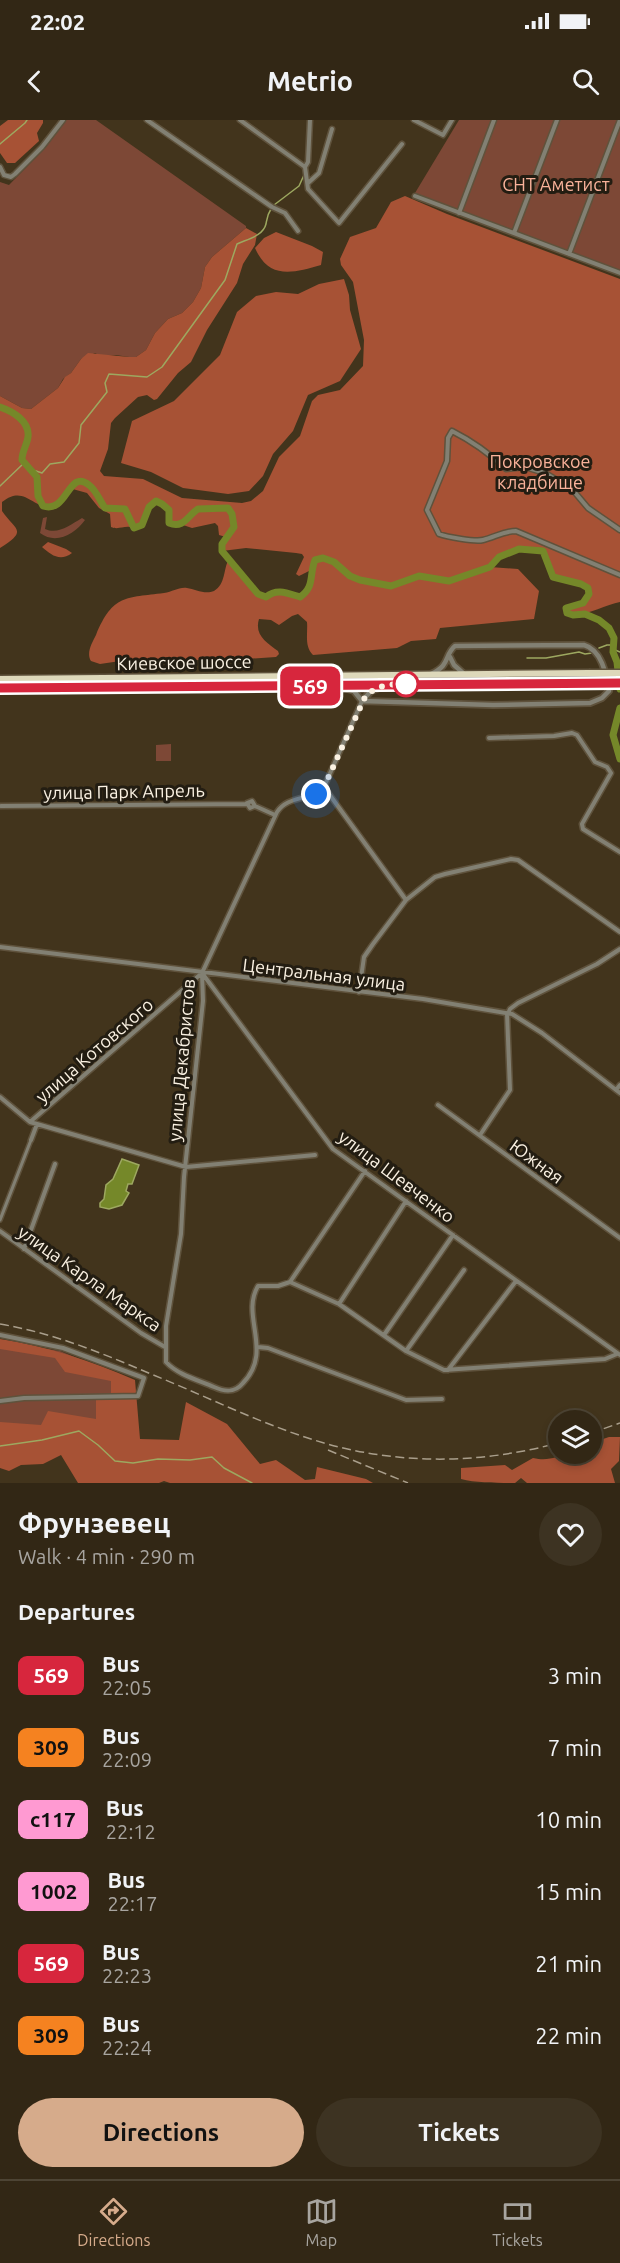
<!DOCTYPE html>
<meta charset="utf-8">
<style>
body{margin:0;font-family:Ubuntu,sans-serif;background:#3d3322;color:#f1f3f6;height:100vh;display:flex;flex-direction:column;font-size:22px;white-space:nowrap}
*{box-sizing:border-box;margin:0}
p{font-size:20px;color:#a8a5a0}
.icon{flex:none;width:33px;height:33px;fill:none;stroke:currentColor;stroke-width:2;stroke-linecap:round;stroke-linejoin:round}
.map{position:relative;height:1363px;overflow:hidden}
.side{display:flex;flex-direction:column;background:#322715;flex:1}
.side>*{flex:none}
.badge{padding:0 12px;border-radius:9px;font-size:21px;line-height:39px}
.buttons{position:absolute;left:548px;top:1290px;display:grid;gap:12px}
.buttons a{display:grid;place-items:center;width:54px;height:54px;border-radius:50%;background:#322715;box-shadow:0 3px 9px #0003,0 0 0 2px #4d4434;font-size:30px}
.you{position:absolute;width:30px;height:30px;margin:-15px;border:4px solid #fff;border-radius:50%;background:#1a73e8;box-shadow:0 0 0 9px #1a73e833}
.map>.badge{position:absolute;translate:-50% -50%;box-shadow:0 0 0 3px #fff}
h2{padding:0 18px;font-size:22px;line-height:54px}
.round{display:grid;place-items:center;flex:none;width:63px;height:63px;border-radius:32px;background:#3d3322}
.head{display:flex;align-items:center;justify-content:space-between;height:102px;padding:0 18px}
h1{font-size:28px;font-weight:700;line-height:45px}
.action{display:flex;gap:12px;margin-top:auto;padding:12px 18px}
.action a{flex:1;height:69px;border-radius:36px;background:#d6ab8b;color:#111;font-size:24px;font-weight:700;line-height:69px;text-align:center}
.action a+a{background:#3d3322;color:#f1f3f6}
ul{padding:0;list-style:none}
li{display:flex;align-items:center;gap:18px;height:72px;padding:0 18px}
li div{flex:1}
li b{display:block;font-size:22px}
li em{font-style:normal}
li .badge{min-width:66px;font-weight:700;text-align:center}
.status{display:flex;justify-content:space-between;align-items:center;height:42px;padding:0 30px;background:#322715;direction:ltr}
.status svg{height:16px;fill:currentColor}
header{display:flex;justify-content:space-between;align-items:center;height:78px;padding:0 18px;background:#322715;font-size:27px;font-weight:700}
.dock{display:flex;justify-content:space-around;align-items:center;height:84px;border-top:2px solid #4d4434;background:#322715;font-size:16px;color:#a8a5a0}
.dock a{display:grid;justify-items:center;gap:3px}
.dock .selected{color:#d6ab8b}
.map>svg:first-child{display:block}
.green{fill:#7d4836}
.forest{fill:#a75235}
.water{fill:#758829;stroke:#9da860;stroke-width:1.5}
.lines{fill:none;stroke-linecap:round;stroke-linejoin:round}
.stream{stroke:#9da860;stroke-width:1.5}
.river{stroke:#758829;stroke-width:7}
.pedestrian-casing{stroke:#5f523c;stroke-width:6}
.minor-casing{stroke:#5f523c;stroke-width:7}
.tertiary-casing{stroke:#5f523c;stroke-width:8}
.trunk-casing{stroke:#5f523c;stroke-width:9}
.pedestrian{stroke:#828073;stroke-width:3}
.minor{stroke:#828073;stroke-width:4}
.tertiary{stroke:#828073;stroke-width:4.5}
.trunk{stroke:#ddd8ba;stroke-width:6}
.rail{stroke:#a99e8b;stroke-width:1.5;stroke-dasharray:9 4.5;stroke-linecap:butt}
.trunk-bridge-casing{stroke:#5f523c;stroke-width:9;stroke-linecap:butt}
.trunk-bridge{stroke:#ddd8ba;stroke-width:6}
.line-casing{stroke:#fff;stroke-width:14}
.line{stroke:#d7263d;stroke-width:9}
.walk{stroke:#faf1e2;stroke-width:6;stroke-dasharray:0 10.8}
.stop-dot{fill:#fff;stroke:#d7263d;stroke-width:3}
.labels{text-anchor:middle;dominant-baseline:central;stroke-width:6;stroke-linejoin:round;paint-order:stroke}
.park-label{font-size:18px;fill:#f9b29a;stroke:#231d12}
.street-label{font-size:18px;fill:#faf1e2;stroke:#231d12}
</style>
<div class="status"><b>22:02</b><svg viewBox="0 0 49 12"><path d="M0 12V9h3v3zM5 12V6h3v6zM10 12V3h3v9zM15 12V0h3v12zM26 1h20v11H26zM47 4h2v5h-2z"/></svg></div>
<header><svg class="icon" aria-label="back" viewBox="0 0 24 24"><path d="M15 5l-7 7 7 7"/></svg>Metrio<svg class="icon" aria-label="search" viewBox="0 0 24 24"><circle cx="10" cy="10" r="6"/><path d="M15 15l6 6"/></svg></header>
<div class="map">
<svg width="620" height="1363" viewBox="0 0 620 1363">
<rect width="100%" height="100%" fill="#42341c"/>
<path class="green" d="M 66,0 L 96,0 L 246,106 L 246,108 L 212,137 L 205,147 L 201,168 L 193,182 L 182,193 L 168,199 L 155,213 L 146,230 L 136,237 L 129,237 L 116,235 L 101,236 L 95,233 L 81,239 L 71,253 L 63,259 L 58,268 L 31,289 L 22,288 L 0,276 L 0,62 L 9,65 L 46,27 Z
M 459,0 L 620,0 L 620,156 L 412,78 Z
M 47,397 L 45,409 C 58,415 70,405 82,398 L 85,400 C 75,414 56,425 40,413 L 43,398 Z
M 171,624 L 171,641 L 156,641 L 156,625 Z
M 0,1222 L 60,1231 L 116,1254 L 124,1314 L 0,1324 Z"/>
<path class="forest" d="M 8,0 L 43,0 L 43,3 L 37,13 L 39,21 L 15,43 L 7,43 L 0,33 L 0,6 Z
M 405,76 L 447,94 L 620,159 L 620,482 C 604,485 581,499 567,493 L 566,488 L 583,483 L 589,474 L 588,468 L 581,464 L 553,457 L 543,431 C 524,429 501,428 490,447 L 518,449 L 539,471 L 534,499 L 440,508 L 436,519 L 411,521 L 397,528 L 313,535 C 304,526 308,513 307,502 L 298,494 L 292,496 L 279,505 L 271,500 L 259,499 C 254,515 267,523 278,531 L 279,534 L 276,537 L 230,540 L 209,539 L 165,543 L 134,539 L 100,544 L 91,541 C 86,533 92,523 96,515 C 113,474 126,478 164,473 C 173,472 178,467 187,468 C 195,469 205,475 214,471 C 226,464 223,449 229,439 L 258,474 L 266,477 C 277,468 287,473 300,477 C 311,470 311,463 311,450 L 299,456 L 296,454 L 304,437 L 302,434 L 296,433 L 246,428 L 222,431 L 222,424 L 226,417 L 219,415 L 218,406 L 215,403 L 192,408 L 180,404 L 171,404 L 169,390 L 158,382 C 140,386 152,409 130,407 C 123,406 118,410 111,407 L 110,394 L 99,388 L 87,373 L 69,368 L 61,381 L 54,387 C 31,389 25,364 2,382 L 2,391 C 15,410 29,410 0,428 L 0,276 L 22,288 L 31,289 L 58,268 L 65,257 L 71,253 L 81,239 L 88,233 L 129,237 L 136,237 L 146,230 L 155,213 L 168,199 L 182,193 L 193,182 L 201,168 L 205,147 L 212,137 L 246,108 L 257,114 L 255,125 L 243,144 L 237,163 L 207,210 L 191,242 L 178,253 L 157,279 L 154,280 L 147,275 L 138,277 L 115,298 L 111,303 L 108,329 L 100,351 L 104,356 L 143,359 L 182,378 L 242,383 L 251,381 L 263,371 L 279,337 L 300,316 L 312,281 L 318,275 L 340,270 L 363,246 L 364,220 L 353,162 L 341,145 L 340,139 L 350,117 L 376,108 L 391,82 Z
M 276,112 L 312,126 L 323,132 L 321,145 C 293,153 269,160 255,128 L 264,118 Z
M 344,159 L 349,175 L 350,190 L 361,229 L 340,261 L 308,275 L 293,311 L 273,334 L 263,356 L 249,371 L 228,374 L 183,368 L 151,352 L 121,343 L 132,301 L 174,281 L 220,235 L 237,192 L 256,176 L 276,172 L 298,174 L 319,164 Z
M 48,422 L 66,429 L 72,433 C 60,442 51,435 42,427 Z
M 0,1219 C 47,1226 91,1241 135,1260 L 140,1319 L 179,1320 L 186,1282 L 227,1304 L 260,1344 L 276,1340 L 305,1360 L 315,1359 L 317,1347 L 366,1359 L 373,1363 L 170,1363 L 164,1361 L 159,1363 L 78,1363 L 61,1335 L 43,1344 L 21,1345 L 9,1351 L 0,1348 L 0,1302 L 41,1305 L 48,1291 L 96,1299 L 96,1277 L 111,1274 L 111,1261 L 65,1252 L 55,1238 L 0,1229 Z
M 609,1317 L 620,1317 L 619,1341 L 611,1349 L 615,1363 L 527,1363 L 521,1358 L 515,1363 C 498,1363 476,1363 461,1359 L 461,1348 L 505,1345 L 512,1350 L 533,1338 C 553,1343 559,1332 575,1336 L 576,1334 L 591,1334 L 591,1323 Z"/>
<path class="water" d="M 122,1039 L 139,1045 L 132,1064 L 128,1064 L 126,1071 L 129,1073 L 122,1085 L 109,1089 L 100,1087 L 100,1083 L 104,1079 L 106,1065 L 113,1059 Z"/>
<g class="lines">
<path class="stream" d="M 0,24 L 25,3 L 27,0
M 274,85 L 299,66 L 304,55
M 33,350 L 42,353 L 50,344 L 64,342 L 79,323 L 81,305 L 107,272 L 105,263 L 109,254 L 147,257 L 162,247 L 225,160 L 237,124 C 248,119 263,116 266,104 C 267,98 267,95 271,89
M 0,366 L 24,343
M 599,528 L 607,525 L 613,525
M 613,529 L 620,532
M 527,538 L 546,538 L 579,532 L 585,534 L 592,533
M 0,1326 L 42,1320 L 79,1311 L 98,1325 L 115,1341 L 133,1343 L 158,1339 L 190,1340 L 212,1337 L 224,1348 L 252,1363"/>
<path class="river" d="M 0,287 C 12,291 30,301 28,317 C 27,325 22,331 22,340 L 37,357 L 38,376 L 43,386 C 68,394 68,348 89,365 C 96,370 100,381 105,388 L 125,389 L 134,408 L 142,405 L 149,387 L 156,381 L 162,384 L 169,390 L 169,403 C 184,409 188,395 198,389 L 228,388 L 232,394 L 234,407 L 222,424 L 222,431 L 258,474 L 266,477 C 277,468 287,473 300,477 C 315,467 309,455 315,440 L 323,438 L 334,442 L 350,456 L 360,460 L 391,466 L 419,456 L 449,461 L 490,447 L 499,437 L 519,429 L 543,431 L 553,457 L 581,464 L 588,468 L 589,474 L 583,483 L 566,488 L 567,493 L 573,495 L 585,494 L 599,500 L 609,508 L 614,518 L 613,532 L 617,542 L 620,569
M 620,588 L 613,615 L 620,639"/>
<g class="pedestrian-casing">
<path id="pedestrian" d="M 0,1100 L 31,1020"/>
</g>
<g class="minor-casing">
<path id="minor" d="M 147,0 L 272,87 L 285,93 L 298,111
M 240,0 L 305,47 L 308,69 L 339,103 L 402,24
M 414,0 L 443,15 L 452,0
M 0,47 L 4,55 L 11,57 L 15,54 L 42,27 L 63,0
M 305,47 L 308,42 L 310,0
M 308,63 L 319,53 L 332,9
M 415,76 L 620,153
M 459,93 L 494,0
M 514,113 L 557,0
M 569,134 L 620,0
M 620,410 L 588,388 L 572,369 L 545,353 L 525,347 L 506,349 C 490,334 472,321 452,311 L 448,318 L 447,341 L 427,390 L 439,414 C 447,417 475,422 483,420 C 495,417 504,411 516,411 L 620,455
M 362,581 L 324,667 C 310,681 288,675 277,692 L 202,853 L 203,881 L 184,1057 L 181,1114 L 166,1206 L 166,1242 C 178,1255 198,1260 214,1267 C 225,1272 235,1273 243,1263 C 274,1231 240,1196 258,1166 L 278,1166 L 290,1162 L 339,1184 L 406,1231 L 444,1250 L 605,1239 L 617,1234
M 489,618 L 554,616 L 572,613 L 577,615 L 595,642 L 607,647 L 611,653 L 582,704 L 583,709 L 620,732
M 324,667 L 406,780
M 1,686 L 247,684
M 255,686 L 250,688 L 247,683 L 252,681 L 255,686 L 275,695
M 0,827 L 423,879 L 512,894 L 542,913 L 620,973
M 359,872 L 364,837 L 373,824 L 406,780 L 435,757 L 445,754 L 511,739 L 518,740 L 620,812
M 508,894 L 510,889 L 518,883 L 597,844 L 620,829
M 616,970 L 620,965
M 0,977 L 30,1002 L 186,1047 L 315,1035
M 438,985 L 620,1118
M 30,1002 L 202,853 L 333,1029 L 620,1235
M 480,1015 L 510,970 L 507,893
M 31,1020 L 37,1004
M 0,1111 L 141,1213 L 165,1227
M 24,1129 L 55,1044
M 290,1162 L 365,1051
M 339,1184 L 406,1081
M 0,1215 L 63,1228 L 144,1258 L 138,1276 L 24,1278 L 0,1281
M 384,1215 L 453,1115
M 258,1227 L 268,1228 L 406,1280 L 442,1279
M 406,1231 L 464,1150
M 448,1250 L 516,1161"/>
</g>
<g class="tertiary-casing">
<path id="tertiary" d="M 450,537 L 454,545 L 463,553
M 341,567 L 354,571 L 362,581
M 362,581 L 493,585 L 590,583 L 602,578 L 609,571 C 606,554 602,530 584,525 L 455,526 C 444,535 451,545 431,554
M 362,581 L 371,571 L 384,566"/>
</g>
<g class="trunk-casing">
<path id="trunk" d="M 0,559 L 589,553
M 0,568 L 592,563"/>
</g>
<use href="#pedestrian" class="pedestrian"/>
<use href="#minor" class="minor"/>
<use href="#tertiary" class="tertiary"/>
<use href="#trunk" class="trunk"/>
<path class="rail" d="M 0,1204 C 53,1213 102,1233 151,1254 C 208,1277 265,1306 324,1323 C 401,1345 481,1344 558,1323
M 591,1313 L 620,1303
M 328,1330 L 408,1363"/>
<g class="trunk-bridge-casing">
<path id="trunk-bridge" d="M 589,553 L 620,553
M 592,563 L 620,563"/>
</g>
<use href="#trunk-bridge" class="trunk-bridge"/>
</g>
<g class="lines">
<g class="line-casing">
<path id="line" d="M 0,568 L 620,563"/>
</g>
<use href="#line" class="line"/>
<path class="walk" d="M 316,674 L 324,667 L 365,577 C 376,565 391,564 406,564"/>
</g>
<circle class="stop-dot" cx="406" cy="564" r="12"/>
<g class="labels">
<g class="park-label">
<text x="556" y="64">СНТ Аметист</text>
<text x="540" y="341">Покровское<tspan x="540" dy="21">кладбище</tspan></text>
</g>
<g class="street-label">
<text transform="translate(184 542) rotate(-1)">Киевское шоссе</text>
<text transform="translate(124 671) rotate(-1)">улица Парк Апрель</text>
<text transform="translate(324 854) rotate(7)">Центральная улица</text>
<text transform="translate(94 930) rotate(-41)">улица Котовского</text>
<text transform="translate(181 940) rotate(-85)">улица Декабристов</text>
<text transform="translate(537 1041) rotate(36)">Южная</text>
<text transform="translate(397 1056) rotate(37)">улица Шевченко</text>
<text transform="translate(90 1158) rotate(35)">улица Карла Маркса</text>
</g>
</g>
</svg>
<div class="buttons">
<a><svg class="icon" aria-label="layers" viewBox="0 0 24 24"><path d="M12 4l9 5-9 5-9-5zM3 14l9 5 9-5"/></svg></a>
</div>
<div class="you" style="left:316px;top:674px"></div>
<b class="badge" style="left:310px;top:566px;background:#d7263d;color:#fff">569</b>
</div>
<section class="side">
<div class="head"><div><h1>Фрунзевец</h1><p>Walk · 4 min · 290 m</p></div><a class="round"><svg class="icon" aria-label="heart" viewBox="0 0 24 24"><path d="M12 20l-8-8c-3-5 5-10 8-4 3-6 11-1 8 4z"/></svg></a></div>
<h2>Departures</h2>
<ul>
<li><span class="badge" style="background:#d7263d;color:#fff">569</span><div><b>Bus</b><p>22:05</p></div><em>3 min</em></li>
<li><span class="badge" style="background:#f58220;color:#111">309</span><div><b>Bus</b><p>22:09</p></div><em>7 min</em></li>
<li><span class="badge" style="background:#ff9ad2;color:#111">с117</span><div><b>Bus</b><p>22:12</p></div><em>10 min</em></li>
<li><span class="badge" style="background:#ff9ad2;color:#111">1002</span><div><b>Bus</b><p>22:17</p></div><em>15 min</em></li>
<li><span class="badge" style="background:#d7263d;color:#fff">569</span><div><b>Bus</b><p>22:23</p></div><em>21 min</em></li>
<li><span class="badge" style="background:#f58220;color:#111">309</span><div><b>Bus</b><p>22:24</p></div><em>22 min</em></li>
</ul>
<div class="action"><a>Directions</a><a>Tickets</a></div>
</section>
<nav class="dock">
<a class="selected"><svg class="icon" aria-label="directions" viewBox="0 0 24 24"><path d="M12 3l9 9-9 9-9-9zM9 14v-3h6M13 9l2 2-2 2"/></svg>Directions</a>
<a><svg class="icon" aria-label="map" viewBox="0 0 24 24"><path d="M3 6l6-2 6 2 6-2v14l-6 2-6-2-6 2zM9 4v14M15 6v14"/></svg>Map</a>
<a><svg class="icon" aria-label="tickets" viewBox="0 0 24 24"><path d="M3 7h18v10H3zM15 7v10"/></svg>Tickets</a>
</nav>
